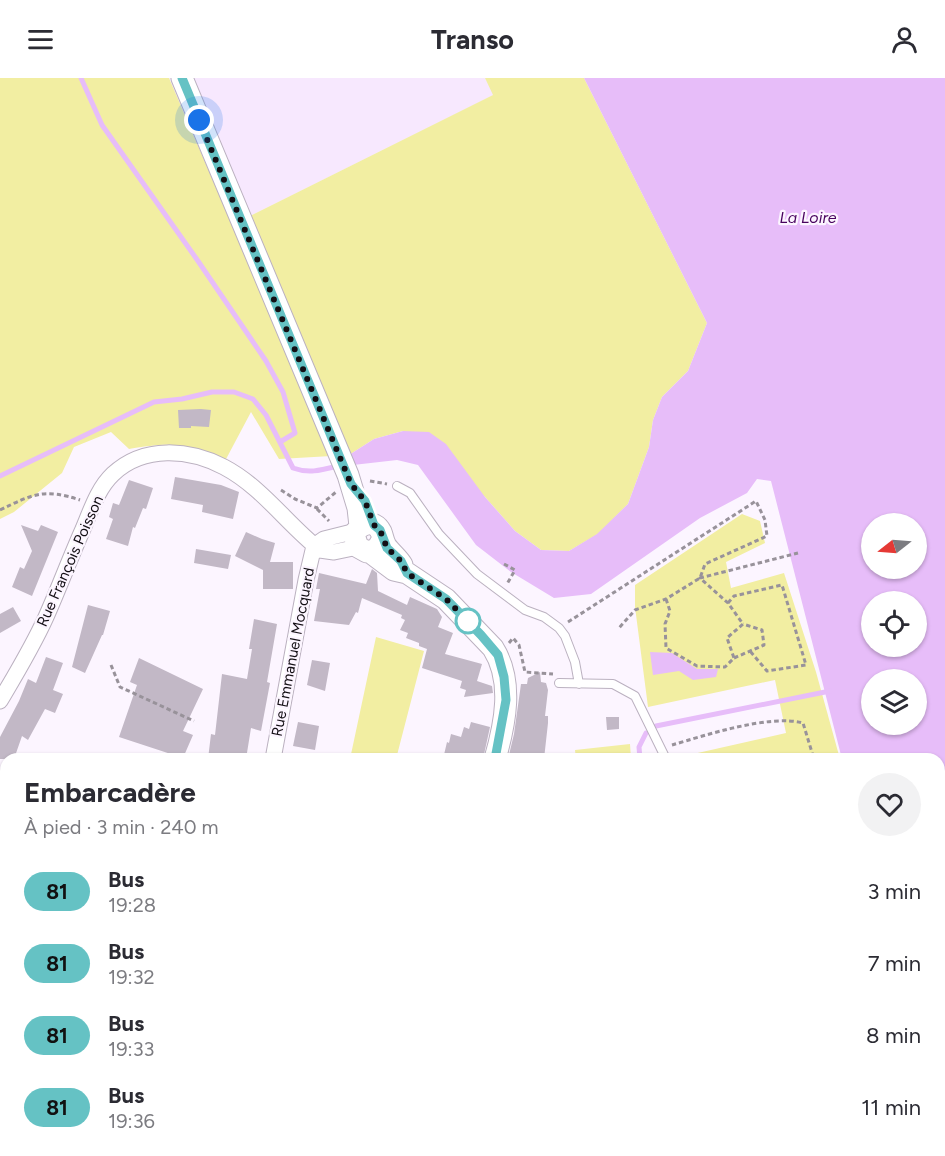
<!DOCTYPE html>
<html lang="fr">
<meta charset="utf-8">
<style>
body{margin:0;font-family:Figtree,sans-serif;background:#f2f2f3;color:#2b2b33;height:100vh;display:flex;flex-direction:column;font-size:22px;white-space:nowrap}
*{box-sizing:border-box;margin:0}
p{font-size:20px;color:#7c7c81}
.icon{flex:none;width:33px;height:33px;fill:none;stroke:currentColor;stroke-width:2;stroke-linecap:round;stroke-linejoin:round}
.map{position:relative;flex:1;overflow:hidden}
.details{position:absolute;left:0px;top:675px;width:945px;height:404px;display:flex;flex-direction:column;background:#fff;border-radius:18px 18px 0 0;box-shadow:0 2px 4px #0004}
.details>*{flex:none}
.badge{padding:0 12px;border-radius:20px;font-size:21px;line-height:39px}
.needle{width:39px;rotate:253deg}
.tools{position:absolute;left:861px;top:435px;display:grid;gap:12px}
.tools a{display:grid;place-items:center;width:66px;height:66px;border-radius:50%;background:#fff;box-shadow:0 2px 4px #0004;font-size:30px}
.you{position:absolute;width:30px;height:30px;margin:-15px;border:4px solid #fff;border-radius:50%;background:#1a73e8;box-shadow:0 0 0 9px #1a73e833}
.map>.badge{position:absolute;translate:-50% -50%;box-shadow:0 0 0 3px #fff}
.round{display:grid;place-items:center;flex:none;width:63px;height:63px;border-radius:32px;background:#f2f2f3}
.headline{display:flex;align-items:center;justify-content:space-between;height:102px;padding:0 24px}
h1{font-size:28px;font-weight:700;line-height:45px}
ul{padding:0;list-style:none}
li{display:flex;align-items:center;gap:18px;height:72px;padding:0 24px}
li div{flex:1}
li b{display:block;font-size:22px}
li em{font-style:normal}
li .badge{min-width:66px;font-weight:700;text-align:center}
header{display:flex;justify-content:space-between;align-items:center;height:78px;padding:0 24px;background:#fff;font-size:27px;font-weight:700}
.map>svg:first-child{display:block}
.built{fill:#f7e8fe}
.green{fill:#f2eea2}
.water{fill:#e7bdf9;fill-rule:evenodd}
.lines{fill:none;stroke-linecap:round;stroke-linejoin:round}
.stream{stroke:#e7bdf9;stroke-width:5}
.building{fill:#c2b8c6}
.lane-casing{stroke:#bbb1c0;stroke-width:10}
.street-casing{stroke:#bbb1c0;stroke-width:17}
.secondary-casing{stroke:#bbb1c0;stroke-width:23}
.path{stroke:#98929a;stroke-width:3;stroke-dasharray:4.5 3;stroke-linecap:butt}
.lane{stroke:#fff;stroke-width:8}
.street{stroke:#fff;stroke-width:15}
.secondary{stroke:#fff;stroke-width:21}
.line-casing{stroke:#fff;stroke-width:14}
.line{stroke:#65c2c4;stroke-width:9}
.walk{stroke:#130f14;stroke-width:6;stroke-dasharray:0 10.8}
.stop-dot{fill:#fff;stroke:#65c2c4;stroke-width:3}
.labels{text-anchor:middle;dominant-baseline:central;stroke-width:4.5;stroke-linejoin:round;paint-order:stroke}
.street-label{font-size:15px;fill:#130f14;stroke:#fcf5ff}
.water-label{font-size:16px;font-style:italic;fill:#48035e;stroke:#fcf5ff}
</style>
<header><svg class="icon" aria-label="menu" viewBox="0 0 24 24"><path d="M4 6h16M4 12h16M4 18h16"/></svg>Transo<svg class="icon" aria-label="person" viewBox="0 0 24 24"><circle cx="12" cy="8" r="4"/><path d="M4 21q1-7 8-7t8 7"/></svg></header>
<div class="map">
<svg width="945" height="1078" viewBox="0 0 945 1078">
<rect width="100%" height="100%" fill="#fcf5ff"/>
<path class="built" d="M 169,0 L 485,0 L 494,17 L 232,147 Z
M 2,1019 L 6,1020 L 6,1072 L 94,1073 L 92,1078 L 0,1078 L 0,1021 Z"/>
<path class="green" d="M 0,0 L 169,0 L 232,147 L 493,17 L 485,0 L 584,0 L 707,245 L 688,293 L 662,319 L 653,342 L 649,369 L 628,426 L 598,456 L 569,473 L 541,472 L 515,453 L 485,419 L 403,353 L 374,361 L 349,377 L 279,381 L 251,334 L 225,383 C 189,364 168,364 129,371 L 111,354 L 74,369 L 62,395 L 14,434 L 0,441 Z
M 742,436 L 760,443 L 765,465 L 726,484 L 731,510 L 784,495 L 816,594 L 840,681 L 671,681 L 786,655 L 775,602 L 648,629 L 635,529 L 635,507 Z
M 376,559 L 424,573 L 396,681 L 350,681 Z
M 630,666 L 631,681 L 576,681 L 575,672 Z
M 575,1072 L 928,1072 L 929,1078 L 575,1078 Z"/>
<path class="water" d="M 584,0 L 945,0 L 945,1078 L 929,1078 L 928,1073 L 939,1072 L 939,681 L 842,681 L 771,403 L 757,401 L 747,415 L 700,440 L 591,516 L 554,520 L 511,494 L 476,467 L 418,387 L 397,382 L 353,387 L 349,377 L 374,361 L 403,353 L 429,354 L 446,366 L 485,419 L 515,453 L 541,472 L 569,473 L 597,456 L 628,426 L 649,369 L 653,342 L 662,319 L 688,293 L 707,245 ZM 872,446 L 916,446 L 916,490 L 872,490 ZM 872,524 L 916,524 L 916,568 L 872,568 ZM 872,602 L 916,602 L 916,646 L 872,646 Z
M 650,574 L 672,575 L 697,591 L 718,591 L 716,599 L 693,602 L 679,593 L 653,597 Z"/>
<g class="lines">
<path class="stream" d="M 81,0 L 102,47 L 198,183 L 266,283 L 283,314 L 295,355 L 280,364
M 0,398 L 154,324 L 182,321 L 212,314 L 234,314 L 253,321 L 266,337 L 293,390 C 309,396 322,392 338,388
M 656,648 L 830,613
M 640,681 L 639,669 L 646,655"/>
</g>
<path class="building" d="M 201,331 L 211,332 L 209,349 L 191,348 L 191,350 L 179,350 L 178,332 Z
M 175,399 L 221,407 L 239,414 L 233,441 L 202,434 L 203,427 L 171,421 Z
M 129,402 L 153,410 L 146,431 L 143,430 L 135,450 L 133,449 L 128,468 L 106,461 L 113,441 L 109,439 L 113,425 L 119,427 Z
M 21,447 L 38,453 L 41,447 L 58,454 L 32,518 L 12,509 L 20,489 L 24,491 L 32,473 Z
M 246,454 L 262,461 L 275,465 L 270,484 L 293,484 L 293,511 L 263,511 L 263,492 L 235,478 Z
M 196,471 L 231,477 L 228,491 L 194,485 Z
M 372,491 L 377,495 L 378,513 L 407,527 L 410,519 L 437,531 L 442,539 L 438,549 L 453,555 L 445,576 L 482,586 L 477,603 L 492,608 L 493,615 L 464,619 L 466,612 L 460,610 L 462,603 L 422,590 L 427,571 L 419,568 L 419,565 L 406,560 L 408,555 L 400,552 L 405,542 L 401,540 L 402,537 L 362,520 L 358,535 L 356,534 L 349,547 L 314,543 L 320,511 L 316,511 L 319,495 L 366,506 Z
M 88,527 L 110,533 L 103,557 L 102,557 L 85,595 L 72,589 Z
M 13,529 L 21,543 L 0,555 L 0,536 Z
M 254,541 L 277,546 L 267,604 L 270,605 L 261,653 L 251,650 L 246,681 L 208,681 L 211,656 L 215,657 L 222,596 L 247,601 L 252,571 L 249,571 Z
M 46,579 L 63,585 L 53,612 L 63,616 L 55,635 L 45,631 L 28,662 L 22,658 L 14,681 L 0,681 L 0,659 L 19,623 L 28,601 L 36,605 Z
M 139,580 L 203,611 L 183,653 L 193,657 L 183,680 L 119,659 L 137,607 L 130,604 Z
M 312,582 L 330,585 L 325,613 L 307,607 Z
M 540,594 L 541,604 L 546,605 L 548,612 L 545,638 L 548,638 L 548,645 L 544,681 L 508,681 L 514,656 L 521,606 L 527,606 L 528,600 Z
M 606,639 L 619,639 L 619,651 L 607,652 Z
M 298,644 L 319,648 L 315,672 L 293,668 Z
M 471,644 L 490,649 L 483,681 L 443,681 L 447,664 L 449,665 L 451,656 L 461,659 L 464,649 L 469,651 Z"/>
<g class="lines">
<g class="lane-casing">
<path id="lane" d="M 397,408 L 410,415 L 439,456 L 477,496 L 525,532 L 544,539 L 559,550 L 565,558 L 575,584 L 579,606
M 559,605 L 613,606 L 635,618 L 666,681
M 551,1078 L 551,1072"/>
</g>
<g class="street-casing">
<path id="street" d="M 314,468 L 324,461 L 356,453
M 0,623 C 16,596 33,568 46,539 C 59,510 70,480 83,451 C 91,432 98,410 113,396 C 144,367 189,371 224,389 C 262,409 287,446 320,472 L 334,474 L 358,469
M 273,681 L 306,502 L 314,468
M 0,1005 L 6,1007
M 188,1078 L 189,1072
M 334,1078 L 336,1072"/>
</g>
<g class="secondary-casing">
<path id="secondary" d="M 182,0 L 348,397 L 358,430 L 360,448
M 382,462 L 377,471 L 367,474 L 358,469 L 354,457 C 359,446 374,440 381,454 C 383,459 383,463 386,468 C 391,475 398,480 402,487
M 370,474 L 394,492 L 407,495 L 446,521 L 493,570 C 514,603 505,646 495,681
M 386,1078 L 387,1072"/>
</g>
<path class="path" d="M 370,403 L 387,406
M 281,412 L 295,421 L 317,430 L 336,414
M 317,431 L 329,443
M 0,432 C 33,416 44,410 80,422
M 504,486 L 515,492 L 507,506
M 666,521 L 670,533 L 665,546 L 666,570 L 697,588 L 725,589 L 734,580 L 727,560 L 743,546 L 728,525 L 700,500 L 798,475
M 728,525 L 734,518 L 782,507 L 806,587 L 767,593 L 750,573
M 568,544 L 756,423 L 765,442 L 767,458 L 705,486 L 700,500 L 666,521 L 635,532 L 619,550
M 509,565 L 513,560 L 519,567 L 525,594 L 553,596
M 734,580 L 764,567 L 762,552 L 743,546
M 111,587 L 120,609 L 194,643
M 672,667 C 706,657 770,636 803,645 L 814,681
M 905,1072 L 907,1078"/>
<use href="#lane" class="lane"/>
<use href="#street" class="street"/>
<use href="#secondary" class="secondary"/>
</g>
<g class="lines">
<g class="line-casing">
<path id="line" d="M 182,0 L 351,406 L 365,423 L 374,447 L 380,452 L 387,470 L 401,483 L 407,495 L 446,521 L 481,557 L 498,577 L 504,599 L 506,622 L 495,681"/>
</g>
<use href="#line" class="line"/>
<path class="walk" d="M 199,42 L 351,406 L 365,423 L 374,447 L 380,452 L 387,470 L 401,483 L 407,495 L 446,521 L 468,543"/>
</g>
<circle class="stop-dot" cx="468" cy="543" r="12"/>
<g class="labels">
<g class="street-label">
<text transform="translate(70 483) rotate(-66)">Rue François Poisson</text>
<text transform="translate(293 574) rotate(-79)">Rue Emmanuel Mocquard</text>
</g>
<g class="water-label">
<text x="808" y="139">La Loire</text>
</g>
</g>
</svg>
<div class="tools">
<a><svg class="needle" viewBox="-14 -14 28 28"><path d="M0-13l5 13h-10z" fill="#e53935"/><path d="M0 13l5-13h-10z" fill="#7c7c81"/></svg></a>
<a><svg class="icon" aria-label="locate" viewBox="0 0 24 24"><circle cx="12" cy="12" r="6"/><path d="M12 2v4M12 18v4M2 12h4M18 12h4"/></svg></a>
<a><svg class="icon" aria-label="layers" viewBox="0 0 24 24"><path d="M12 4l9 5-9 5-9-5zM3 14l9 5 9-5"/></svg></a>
</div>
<div class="you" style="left:199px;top:42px"></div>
<section class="details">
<div class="headline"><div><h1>Embarcadère</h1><p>À pied · 3 min · 240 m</p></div><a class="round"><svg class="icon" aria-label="heart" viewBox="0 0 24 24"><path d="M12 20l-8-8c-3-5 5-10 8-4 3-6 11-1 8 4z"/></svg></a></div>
<ul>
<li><span class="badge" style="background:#65c2c4;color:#111">81</span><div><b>Bus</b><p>19:28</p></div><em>3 min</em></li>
<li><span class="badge" style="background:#65c2c4;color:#111">81</span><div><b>Bus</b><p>19:32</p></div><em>7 min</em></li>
<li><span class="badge" style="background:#65c2c4;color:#111">81</span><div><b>Bus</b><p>19:33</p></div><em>8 min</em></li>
<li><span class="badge" style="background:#65c2c4;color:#111">81</span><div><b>Bus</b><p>19:36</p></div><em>11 min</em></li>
</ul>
</section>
</div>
